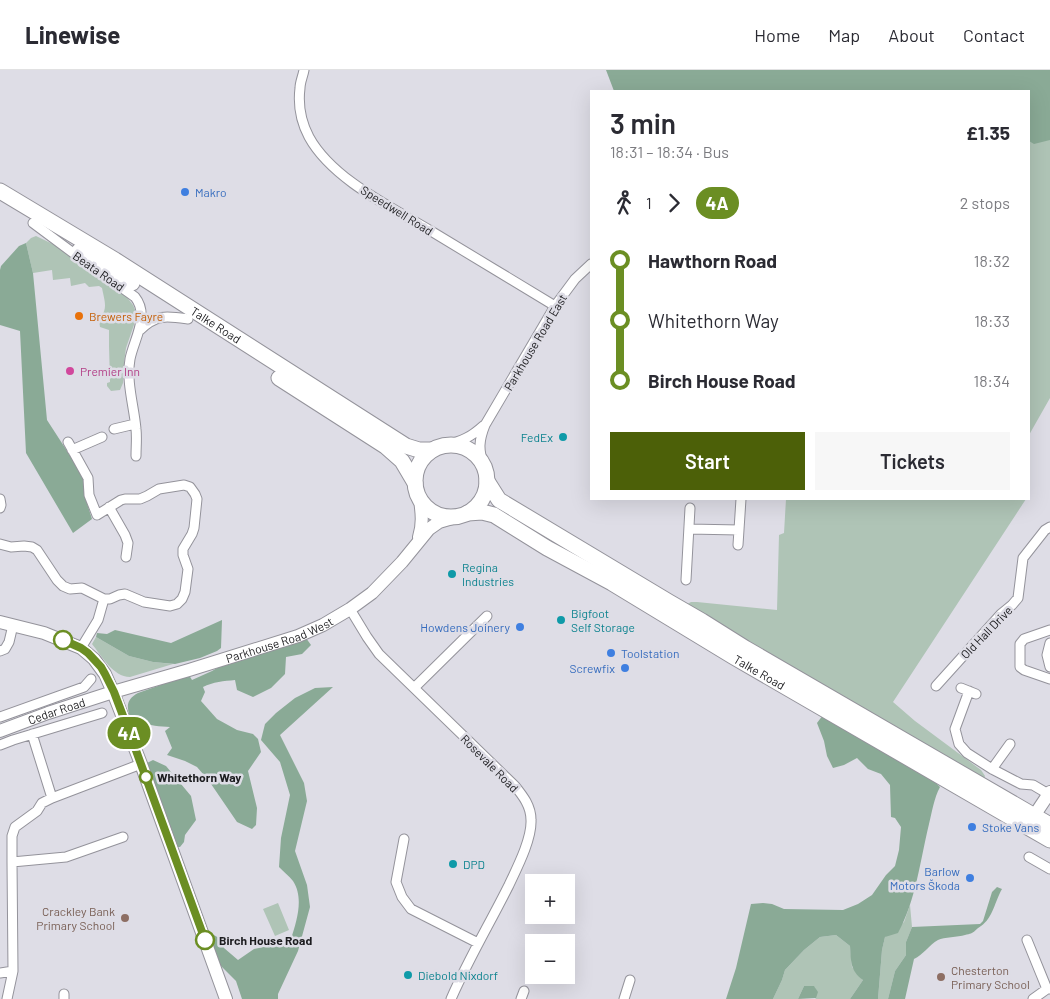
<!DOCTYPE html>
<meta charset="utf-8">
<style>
body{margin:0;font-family:Barlow,sans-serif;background:#f7f7f7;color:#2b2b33;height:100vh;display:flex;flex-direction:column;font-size:19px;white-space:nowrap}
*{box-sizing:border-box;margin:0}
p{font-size:16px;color:#7c7c81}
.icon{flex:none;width:28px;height:28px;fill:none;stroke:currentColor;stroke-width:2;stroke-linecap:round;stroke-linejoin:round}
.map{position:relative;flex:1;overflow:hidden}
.side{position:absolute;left:590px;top:20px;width:440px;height:410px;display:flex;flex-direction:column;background:#fff;border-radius:0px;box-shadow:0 5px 20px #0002}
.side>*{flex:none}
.badge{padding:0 10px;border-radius:16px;font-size:18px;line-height:32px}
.fabs{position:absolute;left:525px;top:804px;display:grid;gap:10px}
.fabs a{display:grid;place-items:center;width:50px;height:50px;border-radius:0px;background:#fff;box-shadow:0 5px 20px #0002;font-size:25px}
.map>.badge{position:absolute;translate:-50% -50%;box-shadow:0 0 0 2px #fff}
.legs{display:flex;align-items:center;gap:8px;height:55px;padding:0 20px;font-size:16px}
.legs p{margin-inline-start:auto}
.headline{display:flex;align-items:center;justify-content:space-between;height:85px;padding:0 20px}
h1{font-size:28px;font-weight:600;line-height:38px}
.primary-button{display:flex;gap:10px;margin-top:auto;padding:10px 20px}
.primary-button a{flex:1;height:58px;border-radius:0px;background:#4c6008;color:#fff;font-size:20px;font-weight:600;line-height:58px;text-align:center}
.primary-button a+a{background:#f7f7f7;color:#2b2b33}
ul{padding:0 20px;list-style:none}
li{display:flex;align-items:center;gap:18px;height:60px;font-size:19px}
li i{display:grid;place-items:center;width:8px;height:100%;margin:0 6px;background:currentColor}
li i::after{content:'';width:12px;height:12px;margin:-6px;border:4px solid;border-radius:50%;background:#fff}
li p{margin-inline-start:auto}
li:first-child i{background:linear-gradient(#0000 50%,currentColor 0)}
li:last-child i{background:linear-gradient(currentColor 50%,#0000 0)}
header{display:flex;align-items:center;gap:30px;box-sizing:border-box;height:70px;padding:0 25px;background:#fff;border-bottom:1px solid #e1e1e2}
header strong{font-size:24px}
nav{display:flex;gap:28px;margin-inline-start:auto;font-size:18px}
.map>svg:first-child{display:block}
.green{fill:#afc4b6}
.forest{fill:#8aaa96}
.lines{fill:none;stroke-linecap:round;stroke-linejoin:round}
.street-casing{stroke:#94939b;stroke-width:11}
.secondary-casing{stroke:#94939b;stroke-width:14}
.highway-casing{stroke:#94939b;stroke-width:17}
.street{stroke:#fff;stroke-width:9}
.secondary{stroke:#fff;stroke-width:12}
.highway{stroke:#fff;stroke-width:15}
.line-1-casing{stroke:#fff;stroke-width:11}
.line-1{stroke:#6b8e23;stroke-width:8}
.shop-dot{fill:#3f7fe0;stroke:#dedde6;stroke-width:2}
.food-dot{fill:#e8710a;stroke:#dedde6;stroke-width:2}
.hotel-dot{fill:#d1479c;stroke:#dedde6;stroke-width:2}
.culture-dot{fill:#0f9aa8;stroke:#dedde6;stroke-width:2}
.stop-1-dot{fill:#fff;stroke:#6b8e23;stroke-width:2.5}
.education-dot{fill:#8d6e63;stroke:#dedde6;stroke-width:2}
.labels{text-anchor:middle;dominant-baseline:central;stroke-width:5;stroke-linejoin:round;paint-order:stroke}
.shop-label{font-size:12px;fill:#366cbe;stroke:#dedde6;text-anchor:start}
.street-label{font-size:12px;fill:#1c1c1f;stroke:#dedde6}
.food-label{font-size:12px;fill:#c56008;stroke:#dedde6;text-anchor:start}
.hotel-label{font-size:12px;fill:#b23c85;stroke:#dedde6;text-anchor:start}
.culture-label{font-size:12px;fill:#0d838f;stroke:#dedde6;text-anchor:start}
.stop-label{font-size:12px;font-weight:bold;fill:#1c1c1f;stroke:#dedde6;text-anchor:start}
.education-label{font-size:12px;fill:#785e54;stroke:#dedde6;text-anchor:end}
</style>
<header>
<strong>Linewise</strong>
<nav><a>Home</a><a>Map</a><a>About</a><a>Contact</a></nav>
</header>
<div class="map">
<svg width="1050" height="929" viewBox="0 0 1050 929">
<rect width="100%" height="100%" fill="#dedde6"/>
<path class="green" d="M 1050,36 L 1050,328 L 1029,365 L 1029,46 Z
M 36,166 L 63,179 L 72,186 L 126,226 L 133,235 L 136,242 L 137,246 L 126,278 L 124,293 L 123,313 L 120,320 L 111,321 L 107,316 L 107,313 L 110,312 L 109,276 L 109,260 L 100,257 L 99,250 C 108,238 105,233 102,218 L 99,216 L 89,217 L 85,213 L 71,216 L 70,208 L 53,210 L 52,200 L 33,203 L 26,173 L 31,168 Z
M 786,429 L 1026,429 L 893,632 L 915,651 L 981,700 L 985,706 L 984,709 L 791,599 L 687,534 L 691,532 L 697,532 L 777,540 L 779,465 L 784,463 Z
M 96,567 L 129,586 L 153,592 L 173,594 L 130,607 C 113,607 101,585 92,574 Z
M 278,833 L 289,860 L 275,866 L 263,839 Z
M 910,835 L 912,857 L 906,872 L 906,885 L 895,901 L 888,929 L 878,929 L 882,880 L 885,867 L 904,852 Z
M 836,865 L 850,876 L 852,897 L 863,910 L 850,929 L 815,929 L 816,928 L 815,917 L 804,916 L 798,929 L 773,929 L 782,910 L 785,900 L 804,880 L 820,867 Z"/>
<path class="forest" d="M 606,0 L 1050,0 L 1050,70 L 1034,74 L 1029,71 L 1029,21 L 614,21 Z
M 26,173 L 33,203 L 47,350 L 80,401 L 83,408 L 85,427 L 92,449 L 73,463 L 26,383 L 20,261 L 0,255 L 0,200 L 1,196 L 19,176 Z
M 222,550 L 221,578 L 217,581 L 200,588 L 175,594 L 153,592 L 129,586 L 96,567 L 97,563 L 107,564 L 115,560 L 171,573 Z
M 306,568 L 311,575 L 302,584 L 286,587 L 285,604 L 271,618 L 253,627 L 237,620 L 235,610 C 224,611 213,612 203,617 L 205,622 L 201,631 L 217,649 L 237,660 L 253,664 L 258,669 L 261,682 L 248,701 L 257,738 L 256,755 L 252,759 L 237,752 L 209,711 L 197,697 L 185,691 L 167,685 L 172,678 L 165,661 L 170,657 C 161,656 148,657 142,650 L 132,654 C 128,640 123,631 138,623 L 189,605 L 192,610 L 212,601 L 224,594 Z
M 333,617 L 280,665 L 304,713 L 307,731 L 295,781 L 307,815 L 310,837 L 298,881 L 278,924 L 278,929 L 242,929 L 236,911 L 220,895 L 209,868 L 212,864 L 219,868 L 224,878 L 238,890 L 254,879 L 278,874 L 291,869 C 297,850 304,828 293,811 C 289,806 283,801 279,797 L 281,768 L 290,725 L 280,692 L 261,670 L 265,654 L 276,643 L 295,628 L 315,618 Z
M 823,645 L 935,712 L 940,717 C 934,728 932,742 929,754 C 920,791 916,830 898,863 L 885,867 L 882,880 L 878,929 L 850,929 L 863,910 C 850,901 851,890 850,876 L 836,865 L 820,867 L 804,880 L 785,900 L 782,910 L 773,929 L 726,929 L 736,898 L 751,834 L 763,833 L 772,834 L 784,839 L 843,840 L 858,834 L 872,825 L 886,805 L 895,796 L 899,780 L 901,757 L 895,748 L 891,747 L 890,715 L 881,704 L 868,699 L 857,688 L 844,695 L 833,698 L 827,686 L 824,671 L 817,653 Z
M 153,690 L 166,696 L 191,726 L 196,750 L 185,765 L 184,772 L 180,777 L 175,777 L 145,694 Z
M 997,817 L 1002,819 C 995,831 993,848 981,856 C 973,861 976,863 965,865 C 958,867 944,867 938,870 C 929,875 923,885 914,889 L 905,929 L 888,929 L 895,901 L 906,885 L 906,872 L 912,857 L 980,854 L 983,851 L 992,822 Z
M 804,916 L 814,916 L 818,922 L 816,928 L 798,929 Z"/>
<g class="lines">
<g class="street-casing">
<path id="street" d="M 304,0 C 303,6 300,12 300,18 C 298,34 301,52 309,67 C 332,109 391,137 431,161 C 472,186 514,211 555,236
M 33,153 L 80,188
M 97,200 L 135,227 C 150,246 134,269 130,289 C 126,312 134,336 136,359 C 137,368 136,377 136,386
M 140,260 C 156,244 167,246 188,249
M 114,359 L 135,354
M 68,372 L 88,408 L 89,425 L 97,445 L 121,430 L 125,429 L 140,429 L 147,426 L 159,419 L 184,415 L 190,417 L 195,424 L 197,429 L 194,458 L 192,464 L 183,479 L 183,485 L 188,499 L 185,522 L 182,529 L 177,534 L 170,536 L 144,532 L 125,524 L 119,525 L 110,529 L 104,529 L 98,550 L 81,578
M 446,375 C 462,371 471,367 483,356
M 72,380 L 102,367
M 484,395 C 478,380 479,370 485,355 L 555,236 L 575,209 L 591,194
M 0,429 L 1,435 L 0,438
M 109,437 L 125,465 L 128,473 L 126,487
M 689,459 L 739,460
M 0,474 L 11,477 L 24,476 L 32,477 L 37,480 L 57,510 L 63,516 L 70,519 L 82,518 L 104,529
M 738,475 L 741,429
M 686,510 L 690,438
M 350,539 L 367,567 L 379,584 L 515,716 C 523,726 531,736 531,750 C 532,769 517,798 509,815 C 490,853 468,890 451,929
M 1050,560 L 1024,569 L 1020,574 L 1020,597 L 1024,600 L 1050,609
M 1050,573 L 1047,585 L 1050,597
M 0,581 L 5,579 L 9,572 L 13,555
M 936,616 L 1001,544 L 1012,535 L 1018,528 L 1023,488 L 1045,460 L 1050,457
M 415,617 L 487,546
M 961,618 L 976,624
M 969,621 L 955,659 L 959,674 L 967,683 L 992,699 L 1021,714 L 1033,715 L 1050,725
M 0,647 L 84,617 L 91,609
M 32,664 L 52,728
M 0,675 L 13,670 L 102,643
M 992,699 L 1010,674
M 404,769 L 396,812 L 402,827 L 411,839 L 478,873
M 1029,787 L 1050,799
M 12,792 L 66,787 L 123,767
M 1027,870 L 1047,919
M 0,903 L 13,901
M 7,929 L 13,901 L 12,792 L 12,766 L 15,757 L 37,741 L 42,733 L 52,728 L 141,694
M 64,929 L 64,924
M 521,929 L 524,921
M 624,929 L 630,910
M 1033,929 L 1047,919 L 1050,919"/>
</g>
<g class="secondary-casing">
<g id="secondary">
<path d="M 419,467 C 423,454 422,444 420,430"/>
<path d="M 0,552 L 44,563 L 81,578 L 94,589 L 105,604 L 113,622 L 141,694 L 226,929"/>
<path id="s1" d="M 0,661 L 48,643 L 113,622 L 189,600 L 298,566 L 323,555 L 350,539 L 372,523 L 402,492 L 429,459 L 439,452 L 456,447"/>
<path d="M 1030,752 L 1050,722"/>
</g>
</g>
<g class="highway-casing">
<g id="highway">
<path id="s2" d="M 0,121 L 115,190 L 406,376 L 419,380 L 432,380"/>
<path d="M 79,181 L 132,213"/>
<path d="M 279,308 L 385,376 L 402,391 L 415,413"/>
<circle cx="451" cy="411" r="36"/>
<path d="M 487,411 L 499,430 L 669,532 L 702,551 L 745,578 L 1050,755"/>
<path id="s3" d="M 468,443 L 482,442 L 494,445 L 547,478 L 612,513 L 734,587 L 1050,770"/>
</g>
</g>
<use href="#street" class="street"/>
<use href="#secondary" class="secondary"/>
<use href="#highway" class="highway"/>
</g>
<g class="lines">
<g class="line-1-casing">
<path id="line-1" d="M 63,570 L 81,578 L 88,583 L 101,597 L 105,604 L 114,622 L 134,675 L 205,870"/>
</g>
<use href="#line-1" class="line-1"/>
</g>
<g class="shop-dot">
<circle cx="185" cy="122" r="5"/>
<circle cx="520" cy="557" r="5"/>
<circle cx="611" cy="583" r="5"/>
<circle cx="625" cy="598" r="5"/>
<circle cx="972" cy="757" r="5"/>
<circle cx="970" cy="808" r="5"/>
</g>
<circle class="food-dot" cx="79" cy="246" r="5"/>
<circle class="hotel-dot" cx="70" cy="301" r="5"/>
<g class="culture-dot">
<circle cx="563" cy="367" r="5"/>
<circle cx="452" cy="504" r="5"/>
<circle cx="561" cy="550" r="5"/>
<circle cx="453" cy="794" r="5"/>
<circle cx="408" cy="905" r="5"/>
</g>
<g class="stop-1-dot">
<circle cx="63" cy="570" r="9"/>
<circle cx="146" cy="707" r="6"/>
<circle cx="205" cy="870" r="9"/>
</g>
<g class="education-dot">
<circle cx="125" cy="848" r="5"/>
<circle cx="941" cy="907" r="5"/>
</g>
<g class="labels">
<g class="shop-label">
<text x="195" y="122">Makro</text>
<text x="510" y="557" text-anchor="end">Howdens Joinery</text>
<text x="621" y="583">Toolstation</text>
<text x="615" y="598" text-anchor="end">Screwfix</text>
<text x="982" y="757">Stoke Vans</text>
<text x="960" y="801" text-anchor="end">Barlow<tspan x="960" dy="14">Motors Škoda</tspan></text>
</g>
<g class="street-label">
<text transform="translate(397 140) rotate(32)">Speedwell Road</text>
<text transform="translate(99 201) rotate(35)">Beata Road</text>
<text stroke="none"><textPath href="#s2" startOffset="254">Talke Road</textPath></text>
<text transform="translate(535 272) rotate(-59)">Parkhouse Road East</text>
<text transform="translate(986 562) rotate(-46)">Old Hall Drive</text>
<text stroke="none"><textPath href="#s1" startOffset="294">Parkhouse Road West</textPath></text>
<text stroke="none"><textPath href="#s3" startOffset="335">Talke Road</textPath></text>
<text stroke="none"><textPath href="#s1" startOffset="60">Cedar Road</textPath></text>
<text transform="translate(490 693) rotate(45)">Rosevale Road</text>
</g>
<g class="food-label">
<text x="89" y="246">Brewers Fayre</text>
</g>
<g class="hotel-label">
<text x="80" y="301">Premier Inn</text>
</g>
<g class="culture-label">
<text x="553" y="367" text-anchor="end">FedEx</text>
<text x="462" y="497">Regina<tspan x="462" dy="14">Industries</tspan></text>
<text x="571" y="543">Bigfoot<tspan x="571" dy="14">Self Storage</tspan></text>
<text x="463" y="794">DPD</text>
<text x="418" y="905">Diebold Nixdorf</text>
</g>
<g class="stop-label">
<text x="157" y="707">Whitethorn Way</text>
<text x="219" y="870">Birch House Road</text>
</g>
<g class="education-label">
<text x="115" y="841">Crackley Bank<tspan x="115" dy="14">Primary School</tspan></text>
<text x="951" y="900" text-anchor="start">Chesterton<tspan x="951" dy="14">Primary School</tspan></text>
</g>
</g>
</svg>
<div class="fabs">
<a>+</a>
<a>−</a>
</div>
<b class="badge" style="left:129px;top:663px;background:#6b8e23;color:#fff">4A</b>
<section class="side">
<div class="headline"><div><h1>3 min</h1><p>18:31 – 18:34 · Bus</p></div><b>£1.35</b></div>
<div class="legs"><svg class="icon" aria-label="walk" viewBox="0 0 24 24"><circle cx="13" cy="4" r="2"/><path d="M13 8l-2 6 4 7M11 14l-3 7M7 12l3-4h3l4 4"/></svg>1<svg class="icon" aria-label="forward" viewBox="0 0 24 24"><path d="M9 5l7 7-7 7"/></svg><b class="badge" style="background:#6b8e23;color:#fff">4A</b><p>2 stops</p></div>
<ul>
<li><i style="color:#6b8e23"></i><b>Hawthorn Road</b><p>18:32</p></li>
<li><i style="color:#6b8e23"></i><span>Whitethorn Way</span><p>18:33</p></li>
<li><i style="color:#6b8e23"></i><b>Birch House Road</b><p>18:34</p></li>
</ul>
<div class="primary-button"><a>Start</a><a>Tickets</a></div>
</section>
</div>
